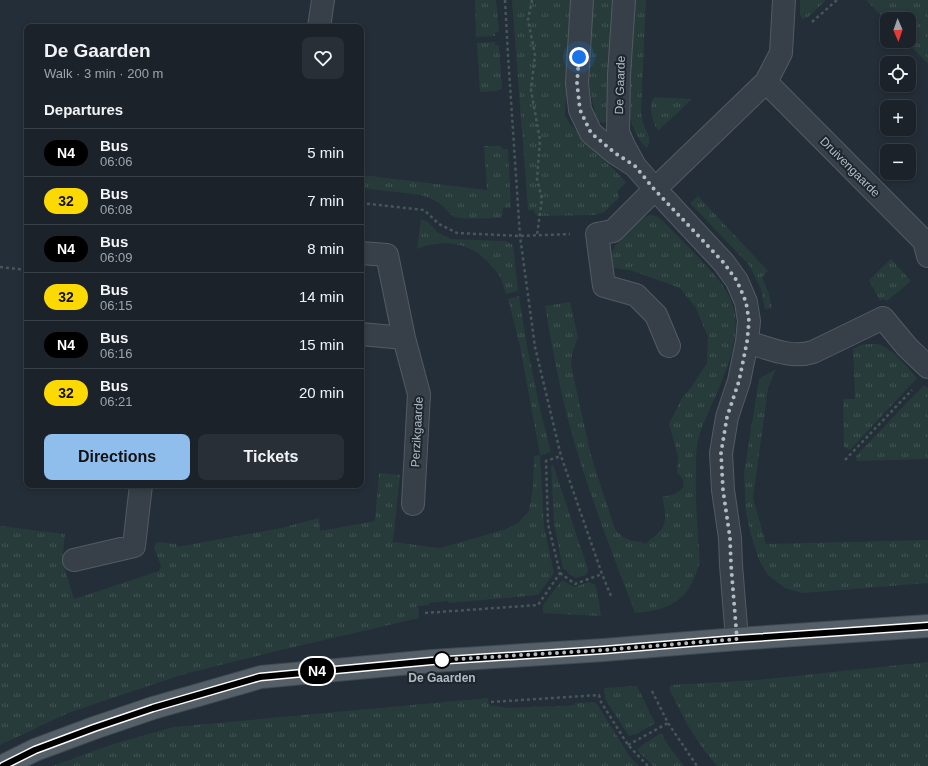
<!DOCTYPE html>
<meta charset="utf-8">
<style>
body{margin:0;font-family:Arial,sans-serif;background:#282f36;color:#f1f3f6;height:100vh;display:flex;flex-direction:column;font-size:15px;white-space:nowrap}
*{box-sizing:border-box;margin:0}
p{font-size:13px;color:#a0a4a8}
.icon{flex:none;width:22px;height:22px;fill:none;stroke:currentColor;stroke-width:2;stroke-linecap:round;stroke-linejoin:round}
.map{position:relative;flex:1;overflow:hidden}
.panel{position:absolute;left:24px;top:24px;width:340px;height:464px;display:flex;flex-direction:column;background:#1b222a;border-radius:8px;box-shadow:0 2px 6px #0003,0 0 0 1px #393f47}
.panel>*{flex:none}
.badge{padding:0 8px;border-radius:13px;font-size:14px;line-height:26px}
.needle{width:26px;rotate:178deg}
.tools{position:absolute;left:880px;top:12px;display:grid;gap:8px}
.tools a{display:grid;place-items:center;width:36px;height:36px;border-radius:8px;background:#1b222a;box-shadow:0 2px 6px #0003,0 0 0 1px #393f47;font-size:20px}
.you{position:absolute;width:20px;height:20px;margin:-10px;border:3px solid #fff;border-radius:50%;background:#1a73e8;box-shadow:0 0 0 6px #1a73e833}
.map>.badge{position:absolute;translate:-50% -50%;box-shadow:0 0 0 2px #fff}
h2{padding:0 20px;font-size:15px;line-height:36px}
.round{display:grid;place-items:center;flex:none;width:42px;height:42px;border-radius:8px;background:#282f36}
.summary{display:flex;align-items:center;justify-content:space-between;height:68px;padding:0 20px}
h1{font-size:19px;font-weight:600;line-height:30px}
.cta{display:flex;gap:8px;margin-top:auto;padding:8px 20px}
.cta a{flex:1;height:46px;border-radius:8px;background:#8fbdec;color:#111;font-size:16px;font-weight:600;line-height:46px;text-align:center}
.cta a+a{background:#282f36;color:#f1f3f6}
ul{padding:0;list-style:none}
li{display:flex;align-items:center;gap:12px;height:48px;padding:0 20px;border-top:1px solid #393f47}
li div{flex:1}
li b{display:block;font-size:15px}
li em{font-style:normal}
li .badge{min-width:44px;font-weight:700;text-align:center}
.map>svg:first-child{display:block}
.grass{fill:url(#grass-tufts)}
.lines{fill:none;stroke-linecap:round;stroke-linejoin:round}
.minor-casing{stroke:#525b63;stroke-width:24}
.major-casing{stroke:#414951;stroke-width:24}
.path{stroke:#465757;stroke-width:2.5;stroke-dasharray:3 3;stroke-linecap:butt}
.minor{stroke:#374048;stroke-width:22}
.major{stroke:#555f68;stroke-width:22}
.line-casing{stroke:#fff;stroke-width:9}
.line{stroke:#000;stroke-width:6}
.walk{stroke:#b2bbc4;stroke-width:4;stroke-dasharray:0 7.2}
.stop-dot{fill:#fff;stroke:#000;stroke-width:2}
.labels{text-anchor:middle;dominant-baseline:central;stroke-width:4;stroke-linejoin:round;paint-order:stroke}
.street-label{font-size:12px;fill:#b2bbc4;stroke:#1d252d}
.stop-label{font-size:12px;font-weight:bold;fill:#b2bbc4;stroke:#1d252d}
</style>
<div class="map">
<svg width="928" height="766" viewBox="0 0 928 766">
<defs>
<pattern id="grass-tufts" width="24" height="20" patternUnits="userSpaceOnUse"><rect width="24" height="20" fill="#273b3a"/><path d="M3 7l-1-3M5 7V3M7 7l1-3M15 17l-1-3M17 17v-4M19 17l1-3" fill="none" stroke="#455"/></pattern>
</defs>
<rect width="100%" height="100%" fill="#242e38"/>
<path class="grass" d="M 475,0 L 496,0 L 499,32 L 495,33 L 495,36 L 476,37 Z
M 512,0 L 572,0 L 565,116 L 571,125 L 626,182 L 617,192 L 618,194 L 619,198 L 604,212 L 595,215 L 538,216 L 535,214 L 534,210 L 528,210 Z
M 591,0 L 613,0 L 607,119 L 606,122 L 603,123 L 598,121 L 596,117 L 591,96 L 588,74 Z
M 631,0 L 646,0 L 641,113 C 642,117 642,120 643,123 C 646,132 653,139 647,148 C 635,138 631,122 628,107 Z
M 800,0 L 826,0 L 808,17 L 802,19 L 800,15 Z
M 866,0 L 928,0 L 928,64 L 906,41 L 909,41 L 909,19 L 887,19 L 887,21 Z
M 495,42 L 495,45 L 499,45 L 502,89 L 498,90 L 498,91 L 480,92 L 477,43 Z
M 655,97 L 692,99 L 659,130 C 652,125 647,103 655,97 Z
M 484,146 L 501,146 L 502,149 L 508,149 L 511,208 L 503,208 L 502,216 L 500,218 C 490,218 459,220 453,216 C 450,214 448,211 446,209 C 438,201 431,198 421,195 L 361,188 L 361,175 L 487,190 Z
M 698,196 L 768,271 L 762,277 L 769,294 L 772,308 L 765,309 L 761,289 L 749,265 L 690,203 Z
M 649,215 C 656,215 659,217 663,221 C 674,233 686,244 697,256 C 712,272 729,288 734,310 C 739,333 731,357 723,378 C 716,398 705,416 699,437 C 696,447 696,459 696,470 C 695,501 698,533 700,564 L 699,564 C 693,586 683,602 660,609 C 652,611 643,612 635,613 C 614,558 593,504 576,448 C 562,401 553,353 545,306 L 570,302 L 578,337 L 572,354 L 571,365 L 591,456 L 615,529 C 620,535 626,540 634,541 C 639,542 642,541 646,544 C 649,539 654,538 658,533 C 669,523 665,510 662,497 C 667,496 674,495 678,492 C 687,487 684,478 677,473 L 678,456 L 669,424 L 682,398 L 692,386 L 707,363 L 708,337 L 696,308 L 680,288 L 633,271 L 609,267 L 613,250 L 615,246 L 641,220 L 645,217 Z
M 421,219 L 428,222 L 437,232 L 451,239 L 505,241 L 513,245 L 518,291 L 506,294 C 504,289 503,282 500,277 C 498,273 495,270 492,267 C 473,242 444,238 417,249 Z
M 891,259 L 911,281 L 887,301 L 883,299 L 880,301 L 869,280 Z
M 519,296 L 527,347 L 541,413 L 551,452 L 540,455 L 544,526 L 554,573 L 538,595 L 448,603 L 448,601 L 429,603 L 429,605 L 418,606 L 419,618 L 277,651 L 184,674 L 68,713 L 0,745 L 0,526 L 65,534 L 62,560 L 74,599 L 159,571 L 161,566 L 154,547 L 157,542 L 176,544 L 177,547 L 281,528 L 319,518 L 320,531 L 375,521 L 379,473 L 400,475 L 393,542 L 440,548 L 506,529 L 518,523 L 529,511 L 533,487 L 534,456 L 540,455 L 520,346 L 508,299 Z
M 869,344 C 872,344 875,344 878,344 C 892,348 907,367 917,378 L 850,450 L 844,447 L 843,399 L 855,399 L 853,349 L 861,345 Z
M 776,369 L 768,388 L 753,498 L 766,544 L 928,540 L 928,583 L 803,593 L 785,588 L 768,575 L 759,560 L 751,535 L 746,513 L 744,473 L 759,379 Z
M 924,385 L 928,388 L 928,459 L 857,461 L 856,456 Z
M 553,465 L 588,569 L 586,575 L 576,578 L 567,572 L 567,570 L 563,569 L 554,523 L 551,466 Z
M 562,580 L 574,587 L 589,582 L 595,585 L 598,595 L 601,616 L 543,613 L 543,605 Z
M 928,662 L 928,766 L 717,766 L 704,750 L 688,726 L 670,691 L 670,685 L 758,680 Z
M 637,686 L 655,723 L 635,735 L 635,734 L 629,736 L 605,699 L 604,688 Z
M 488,698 L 489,705 L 509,708 L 550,706 L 551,707 L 575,705 L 575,703 L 594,702 L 597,704 L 630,757 L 639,766 L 53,766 L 113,744 L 174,727 Z
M 661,733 L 668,745 L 684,766 L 653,766 L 638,751 L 638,748 L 642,746 L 642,745 Z"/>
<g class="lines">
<g class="minor-casing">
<path id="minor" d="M 582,0 L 577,83 L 580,110 L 591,133 L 615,153 L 632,164
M 624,0 L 619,75 L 618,132 L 624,146 L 635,166 L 655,189 L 724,263 L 737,281 L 746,302 L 749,321 L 747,342 L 739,381 L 727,417 L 721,453 L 723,490 L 730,538 L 731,565 L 737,639
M 319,27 L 323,0
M 766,82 L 781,53 L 784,0
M 361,253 L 387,255 L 404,338 L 419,394 L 413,504
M 361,334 L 404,338
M 747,342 C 768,348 791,359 813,352 L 883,318 L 907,347 L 928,367
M 669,346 L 656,315 L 636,295 L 604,286 L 597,234 L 613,231 L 655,189 L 766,82 L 924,241 L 928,256
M 74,560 L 134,546 L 141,485"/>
</g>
<g class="major-casing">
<path id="major" d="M 3,766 L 35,750 L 94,728 L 153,708 L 261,677 L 432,661 L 604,650 L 737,639 L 928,626"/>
</g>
<path class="path" d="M 505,0 L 508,55 L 520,236 L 535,347 L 561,456 L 602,574 L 611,596
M 532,0 L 528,20 L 535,55 L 531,90 L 540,140 L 537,179 L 542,199 L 537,235
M 812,22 L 837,0
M 361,203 L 424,210 L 439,224 L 457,233 L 520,236 L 570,234
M 0,267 L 27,270
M 845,460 L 912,390
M 560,573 L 575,584 L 602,574
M 425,613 L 538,605 L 560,573 L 548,524 L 546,461 L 561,456
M 652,691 L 668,723 L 697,766
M 491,702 L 599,695 L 601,702 L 628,745 L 648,766
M 628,745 L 668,723"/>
<use href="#minor" class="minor"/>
<use href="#major" class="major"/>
</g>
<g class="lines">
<g class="line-casing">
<path id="line" d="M 3,766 L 35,750 L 94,728 L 153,708 L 260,677 L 432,661 L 604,650 L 737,639 L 928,626"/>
</g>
<use href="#line" class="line"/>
<path class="walk" d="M 442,660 L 604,650 L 737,639 L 731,565 L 730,538 L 723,490 L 721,453 L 727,417 L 739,381 L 747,342 L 749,321 L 746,302 L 737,281 L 724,263 L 654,189 L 635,166 L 615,153 L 591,133 L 580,110 L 577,83 L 579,57"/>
</g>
<circle class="stop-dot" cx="442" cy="660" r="8"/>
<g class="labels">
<g class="street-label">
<text transform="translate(620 85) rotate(-88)">De Gaarde</text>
<text transform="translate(850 167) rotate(45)">Druivengaarde</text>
<text transform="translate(417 432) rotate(-87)">Perzikgaarde</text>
</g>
<g class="stop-label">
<text x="442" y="678">De Gaarden</text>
</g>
</g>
</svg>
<div class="tools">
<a><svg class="needle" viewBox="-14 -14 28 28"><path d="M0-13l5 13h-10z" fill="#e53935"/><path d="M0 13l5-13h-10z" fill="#a0a4a8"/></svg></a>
<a><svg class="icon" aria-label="locate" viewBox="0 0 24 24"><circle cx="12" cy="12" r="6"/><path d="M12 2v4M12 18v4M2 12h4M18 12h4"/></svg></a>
<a>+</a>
<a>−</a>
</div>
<div class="you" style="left:579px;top:57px"></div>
<b class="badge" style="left:317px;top:671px;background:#000;color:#fff">N4</b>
<section class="panel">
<div class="summary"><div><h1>De Gaarden</h1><p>Walk · 3 min · 200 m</p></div><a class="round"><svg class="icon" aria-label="heart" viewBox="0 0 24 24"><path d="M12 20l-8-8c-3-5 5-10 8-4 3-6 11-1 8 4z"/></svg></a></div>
<h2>Departures</h2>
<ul>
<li><span class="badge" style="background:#000;color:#fff">N4</span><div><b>Bus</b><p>06:06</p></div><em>5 min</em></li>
<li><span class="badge" style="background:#fcd900;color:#111">32</span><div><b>Bus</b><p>06:08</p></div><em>7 min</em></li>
<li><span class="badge" style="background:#000;color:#fff">N4</span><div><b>Bus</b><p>06:09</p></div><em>8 min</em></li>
<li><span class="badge" style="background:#fcd900;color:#111">32</span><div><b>Bus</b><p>06:15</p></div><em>14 min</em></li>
<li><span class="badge" style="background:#000;color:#fff">N4</span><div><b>Bus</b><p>06:16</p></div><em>15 min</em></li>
<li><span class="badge" style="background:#fcd900;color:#111">32</span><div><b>Bus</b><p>06:21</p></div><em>20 min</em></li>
</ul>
<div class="cta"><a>Directions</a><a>Tickets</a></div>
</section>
</div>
